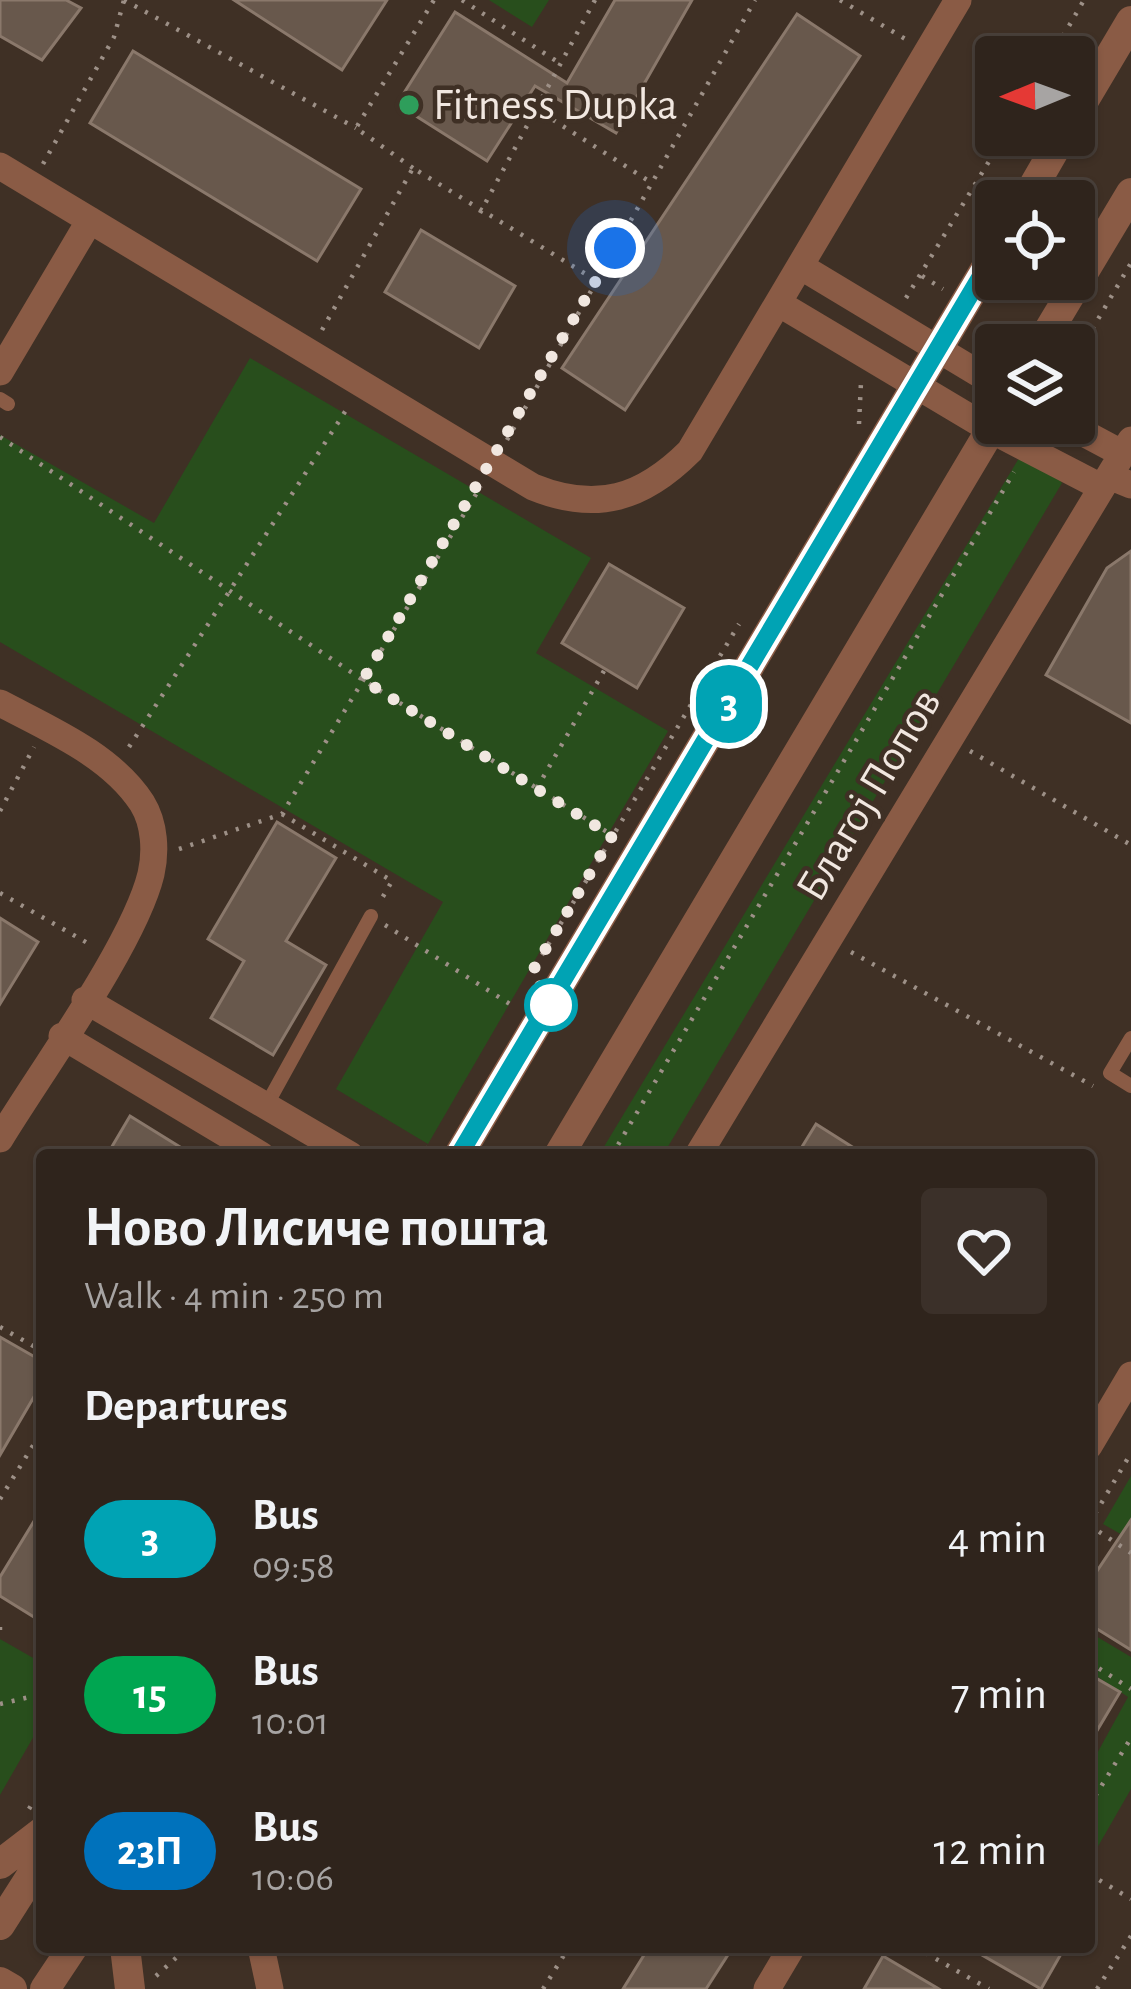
<!DOCTYPE html>
<meta charset="utf-8">
<style>
body{margin:0;font-family:"Alegreya Sans",sans-serif;background:#3b3029;color:#f1f3f6;height:100vh;display:flex;flex-direction:column;font-size:45px;white-space:nowrap}
*{box-sizing:border-box;margin:0}
p{font-size:39px;color:#a7a4a3}
.icon{flex:none;width:66px;height:66px;fill:none;stroke:currentColor;stroke-width:2;stroke-linecap:round;stroke-linejoin:round}
.map{position:relative;flex:1;overflow:hidden}
.details{position:absolute;left:36px;top:1149px;width:1059px;height:804px;display:flex;flex-direction:column;background:#2f241c;border-radius:12px;box-shadow:0 3px 9px #0004,0 0 0 3px #4a413b}
.details>*{flex:none}
.badge{padding:0 24px;border-radius:39px;font-size:42px;line-height:78px}
.needle{width:78px;rotate:269deg}
.buttons{position:absolute;left:975px;top:36px;display:grid;gap:24px}
.buttons a{display:grid;place-items:center;width:120px;height:120px;border-radius:12px;background:#2f241c;box-shadow:0 3px 9px #0004,0 0 0 3px #4a413b;font-size:60px}
.you{position:absolute;width:60px;height:60px;margin:-30px;border:9px solid #fff;border-radius:50%;background:#1a73e8;box-shadow:0 0 0 18px #1a73e833}
.map>.badge{position:absolute;translate:-50% -50%;box-shadow:0 0 0 6px #fff}
h2{padding:0 48px;font-size:45px;line-height:108px}
.round{display:grid;place-items:center;flex:none;width:126px;height:126px;border-radius:12px;background:#3b3029}
.summary{display:flex;align-items:center;justify-content:space-between;height:204px;padding:0 48px}
h1{font-size:57px;font-weight:600;line-height:90px}
ul{padding:0;list-style:none}
li{display:flex;align-items:center;gap:36px;height:156px;padding:0 48px}
li div{flex:1}
li b{display:block;font-size:45px}
li em{font-style:normal}
li .badge{min-width:132px;font-weight:700;text-align:center}
.map>svg:first-child{display:block}
.green{fill:#284e1c}
.building{fill:#68584c;stroke:#8a786b;stroke-width:3}
.lines{fill:none;stroke-linecap:round;stroke-linejoin:round}
.path{stroke:#9d9087;stroke-width:4.5;stroke-dasharray:3 9;stroke-linecap:butt}
.service{stroke:#8a5b45;stroke-width:14}
.minor{stroke:#8a5b45;stroke-width:27}
.tertiary{stroke:#8a5b45;stroke-width:30}
.line-casing{stroke:#fff;stroke-width:27}
.line{stroke:#00a3b4;stroke-width:18}
.walk{stroke:#f1e7e0;stroke-width:12;stroke-dasharray:0 21.6}
.leisure-dot{fill:#2e9e5b;stroke:#3f3025;stroke-width:4.5}
.stop-dot{fill:#fff;stroke:#00a3b4;stroke-width:6}
.labels{text-anchor:middle;dominant-baseline:central;stroke-width:9;stroke-linejoin:round;paint-order:stroke}
.poi-label{font-size:45px;fill:#f1e7e0;stroke:#3f3025;text-anchor:start}
.street-label{font-size:45px;fill:#f1e7e0;stroke:#3f3025}
</style>
<div class="map">
<svg width="1131" height="1989" viewBox="0 0 1131 1989">
<rect width="100%" height="100%" fill="#3f3025"/>
<path class="green" d="M 489,0 L 549,0 L 532,27 Z
M 250,358 L 591,558 L 536,653 L 668,731 L 428,1144 L 336,1089 L 443,902 L 0,642 L 0,435 L 154,523 Z
M 1019,458 L 1054,472 L 1062,483 L 663,1155 L 599,1155 Z
M 1131,1476 L 1131,1540 L 1103,1524 Z
M 1089,1632 L 1131,1657 L 1131,1789 L 1089,1862 L 1089,1768 L 1128,1697 L 1089,1671 Z
M 0,1639 L 42,1663 L 42,1722 L 0,1795 Z"/>
<path class="building" d="M 0,0 L 66,0 L 81,8 L 42,60 L 0,36 Z
M 234,0 L 387,0 L 342,70 Z
M 615,0 L 692,0 L 616,133 L 535,86 L 487,161 L 397,104 L 455,12 L 567,83 Z
M 797,14 L 860,56 L 625,410 L 562,368 Z
M 133,51 L 361,189 L 317,261 L 90,123 Z
M 421,230 L 515,286 L 479,348 L 385,292 Z
M 1131,551 L 1131,723 L 1046,675 L 1107,568 Z
M 609,564 L 684,608 L 637,688 L 562,643 Z
M 277,822 L 336,858 L 286,941 L 326,965 L 273,1055 L 211,1018 L 244,961 L 208,939 Z
M 0,918 L 38,942 L 0,1004 Z
M 130,1116 L 193,1155 L 107,1155 Z
M 816,1124 L 865,1155 L 797,1155 Z
M 0,1337 L 42,1361 L 42,1383 L 0,1455 Z
M 42,1508 L 42,1622 L 0,1596 L 0,1577 Z
M 1131,1520 L 1131,1650 L 1089,1624 L 1089,1583 Z
M 1089,1674 L 1120,1692 L 1089,1744 Z
M 649,1947 L 733,1947 L 706,1989 L 623,1989 Z
M 968,1947 L 1065,1947 L 1041,1989 Z
M 883,1956 L 939,1989 L 864,1989 Z"/>
<g class="lines">
<path class="path" d="M 124,0 L 356,128
M 462,0 L 561,64
M 595,0 L 536,109 L 652,183
M 840,0 L 907,40
M 1051,57 L 1084,0
M 43,164 L 114,37 L 124,0
M 413,168 L 356,128 L 434,0
M 480,213 L 536,109
M 922,276 L 943,289
M 906,298 L 1005,135
M 322,330 L 413,168 L 597,281
M 1074,360 L 1131,263
M 859,424 L 861,382
M 0,437 L 363,680 L 612,835
M 507,440 L 755,0
M 129,747 L 350,404
M 970,751 L 1131,845
M 537,788 L 605,669
M 0,811 L 34,747
M 282,814 L 392,881 L 381,900
M 179,849 L 282,814 L 481,486
M 0,893 L 91,945
M 385,925 L 513,1006
M 851,952 L 1093,1086
M 542,955 L 739,624
M 415,1155 L 431,1146
M 612,1155 L 1014,472
M 0,1327 L 42,1351
M 0,1499 L 42,1431
M 1089,1524 L 1131,1453
M 1089,1525 L 1131,1553
M 0,1627 L 0,1631
M 1089,1662 L 1131,1689
M 0,1704 L 42,1694
M 1089,1806 L 1131,1738
M 29,1809 L 42,1787
M 1089,1874 L 1131,1899
M 915,1947 L 989,1989
M 156,1976 L 188,1947
M 543,1989 L 569,1947
M 1097,1989 L 1131,1936"/>
<path class="service" d="M 0,399 L 8,404
M 1131,1038 L 1110,1073 L 1131,1086
M 266,1106 L 371,916"/>
<path class="minor" d="M 0,166 L 533,487 C 597,513 643,498 690,451 L 958,0
M 800,266 L 996,384
M 778,303 L 991,430 L 1101,487
M 0,372 L 90,220
M 1065,423 L 1123,454
M 1131,440 L 1109,476 L 1131,485
M 0,703 C 49,729 111,755 142,803 C 155,824 156,852 151,874 C 134,944 40,1073 0,1139
M 85,1000 L 350,1155
M 62,1036 L 261,1155
M 698,1155 L 1109,476
M 1089,1446 L 1131,1375
M 261,1947 L 270,1989
M 767,1989 L 792,1947"/>
<path class="tertiary" d="M 1074,117 L 1131,21
M 1025,201 L 1063,135
M 1040,345 L 1131,193
M 459,1155 L 996,251
M 559,1155 L 996,421
M 0,1864 L 42,1832
M 0,1925 L 42,1859
M 125,1947 L 130,1989
M 0,1982 L 12,1989
M 45,1989 L 73,1947"/>
</g>
<g class="lines">
<g class="line-casing">
<path id="line" d="M 459,1155 L 996,251"/>
</g>
<use href="#line" class="line"/>
<path class="walk" d="M 551,1005 L 532,972 L 612,836 L 363,680 L 615,248"/>
</g>
<circle class="leisure-dot" cx="409" cy="105" r="12"/>
<circle class="stop-dot" cx="551" cy="1005" r="24"/>
<g class="labels">
<g class="poi-label">
<text x="433" y="105">Fitness Dupka</text>
</g>
<g class="street-label">
<text transform="translate(869 795) rotate(-59)">Благој Попов</text>
</g>
</g>
</svg>
<div class="buttons">
<a><svg class="needle" viewBox="-14 -14 28 28"><path d="M0-13l5 13h-10z" fill="#e53935"/><path d="M0 13l5-13h-10z" fill="#a7a4a3"/></svg></a>
<a><svg class="icon" aria-label="locate" viewBox="0 0 24 24"><circle cx="12" cy="12" r="6"/><path d="M12 2v4M12 18v4M2 12h4M18 12h4"/></svg></a>
<a><svg class="icon" aria-label="layers" viewBox="0 0 24 24"><path d="M12 4l9 5-9 5-9-5zM3 14l9 5 9-5"/></svg></a>
</div>
<div class="you" style="left:615px;top:248px"></div>
<b class="badge" style="left:729px;top:704px;background:#00a3b4;color:#fff">3</b>
<section class="details">
<div class="summary"><div><h1>Ново Лисиче пошта</h1><p>Walk · 4 min · 250 m</p></div><a class="round"><svg class="icon" aria-label="heart" viewBox="0 0 24 24"><path d="M12 20l-8-8c-3-5 5-10 8-4 3-6 11-1 8 4z"/></svg></a></div>
<h2>Departures</h2>
<ul>
<li><span class="badge" style="background:#00a3b4;color:#fff">3</span><div><b>Bus</b><p>09:58</p></div><em>4 min</em></li>
<li><span class="badge" style="background:#00a651;color:#fff">15</span><div><b>Bus</b><p>10:01</p></div><em>7 min</em></li>
<li><span class="badge" style="background:#0072bc;color:#fff">23П</span><div><b>Bus</b><p>10:06</p></div><em>12 min</em></li>
</ul>
</section>
</div>
